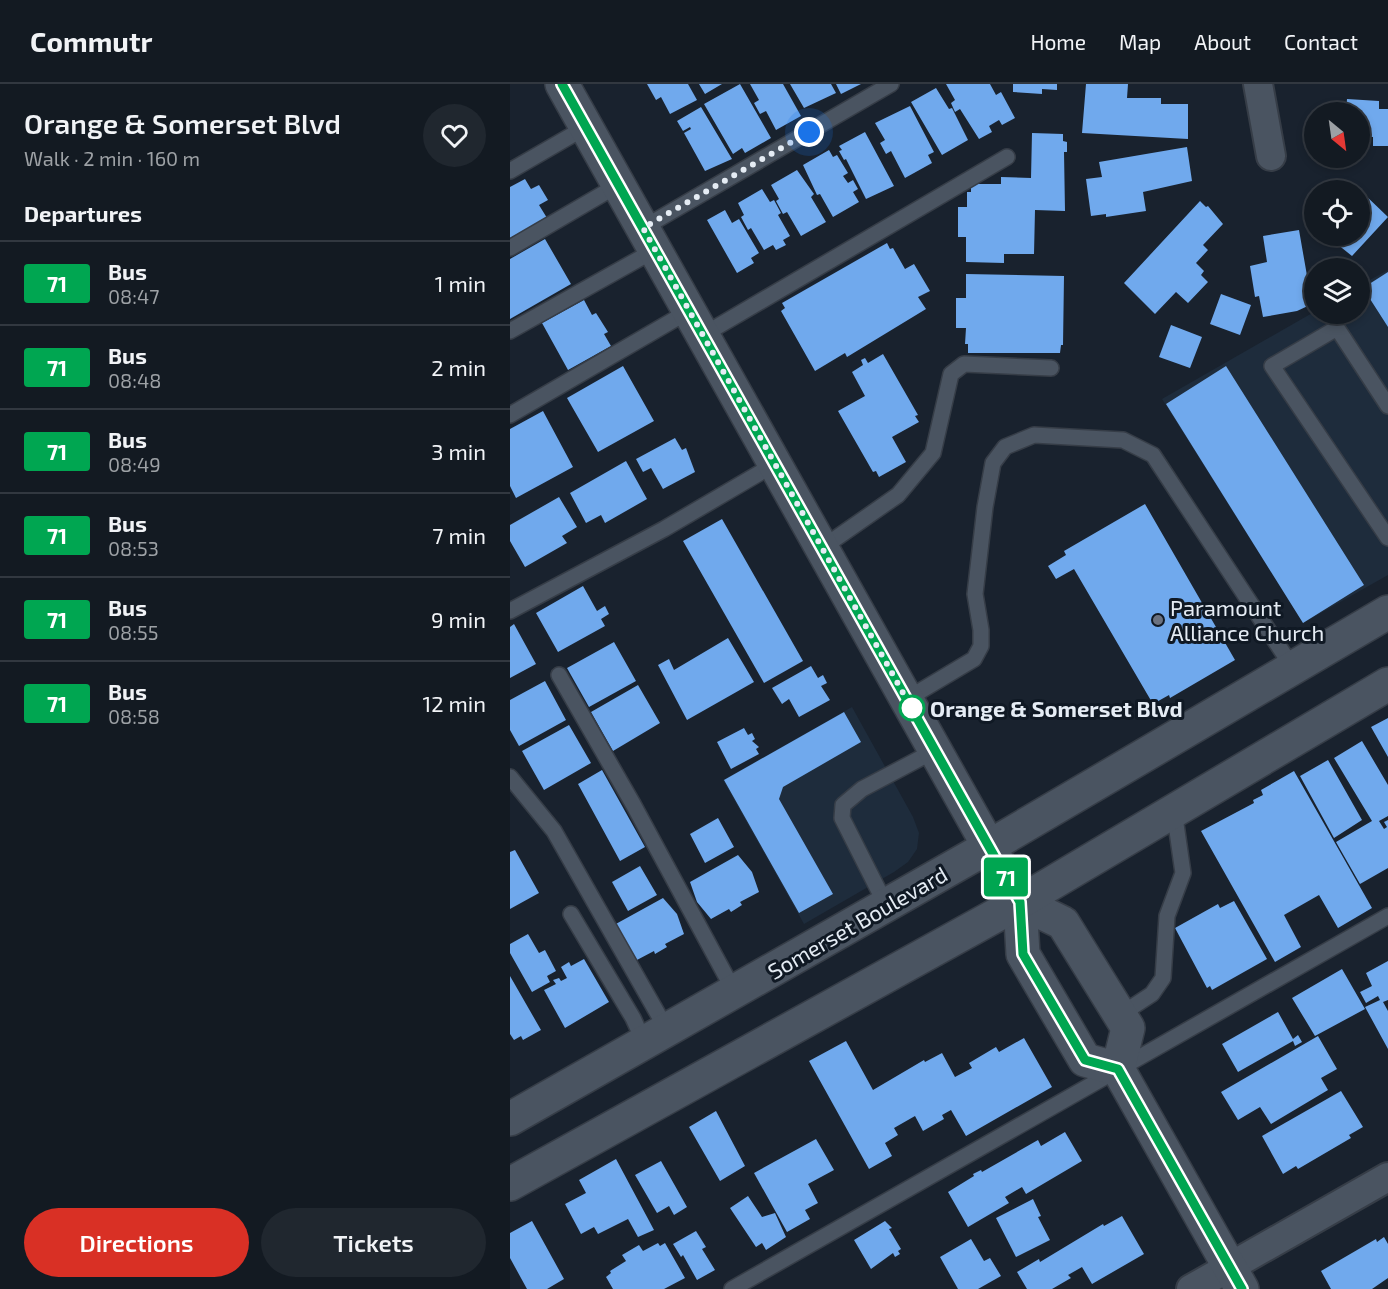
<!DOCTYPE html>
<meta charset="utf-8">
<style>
body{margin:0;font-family:"Exo 2",sans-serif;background:#20272f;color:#f1f3f6;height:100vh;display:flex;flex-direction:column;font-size:22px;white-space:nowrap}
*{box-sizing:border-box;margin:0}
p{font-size:20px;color:#9da1a5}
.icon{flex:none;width:33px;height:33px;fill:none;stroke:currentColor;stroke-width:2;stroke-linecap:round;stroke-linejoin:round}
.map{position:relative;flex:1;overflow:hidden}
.details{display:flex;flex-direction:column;background:#131a22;width:510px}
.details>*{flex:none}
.badge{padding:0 12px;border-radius:4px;font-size:21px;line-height:39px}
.needle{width:39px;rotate:151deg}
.tools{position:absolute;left:794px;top:18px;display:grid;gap:12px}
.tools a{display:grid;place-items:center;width:66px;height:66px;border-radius:50%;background:#131a22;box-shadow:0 3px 9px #0003,0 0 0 2px #323840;font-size:30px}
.you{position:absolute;width:30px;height:30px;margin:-15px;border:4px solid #fff;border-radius:50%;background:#1a73e8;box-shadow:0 0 0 9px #1a73e833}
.map>.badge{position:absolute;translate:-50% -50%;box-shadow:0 0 0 3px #fff}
h2{padding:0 24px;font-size:22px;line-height:54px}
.round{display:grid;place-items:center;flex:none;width:63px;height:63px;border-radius:32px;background:#20272f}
.overview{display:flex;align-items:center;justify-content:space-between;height:102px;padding:0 24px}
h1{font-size:28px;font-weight:600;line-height:45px}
.action{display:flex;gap:12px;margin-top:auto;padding:12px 24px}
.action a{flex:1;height:69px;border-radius:36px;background:#d93025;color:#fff;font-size:24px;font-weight:600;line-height:69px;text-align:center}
.action a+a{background:#20272f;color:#f1f3f6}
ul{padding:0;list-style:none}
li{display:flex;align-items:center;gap:18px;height:84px;padding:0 24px;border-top:2px solid #323840}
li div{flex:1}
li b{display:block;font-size:22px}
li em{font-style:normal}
li .badge{min-width:66px;font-weight:700;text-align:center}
header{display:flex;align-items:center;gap:36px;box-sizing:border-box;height:84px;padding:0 30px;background:#131a22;border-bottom:2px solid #323840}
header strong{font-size:28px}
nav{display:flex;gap:33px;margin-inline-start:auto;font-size:21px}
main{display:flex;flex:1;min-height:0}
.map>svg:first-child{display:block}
.built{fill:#1e2c3c}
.building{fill:#70a9ed}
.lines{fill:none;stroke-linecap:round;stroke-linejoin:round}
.service-casing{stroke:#363d47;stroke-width:18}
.minor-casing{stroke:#363d47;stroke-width:32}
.tertiary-casing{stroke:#363d47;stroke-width:36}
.secondary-casing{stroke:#363d47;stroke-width:36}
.service{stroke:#4a5461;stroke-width:15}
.minor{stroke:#4a5461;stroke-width:28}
.tertiary{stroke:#4a5461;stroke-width:33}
.secondary{stroke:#4a5461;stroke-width:33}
.line-casing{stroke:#fff;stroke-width:14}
.line{stroke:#00a651;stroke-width:9}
.walk{stroke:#e5ecf4;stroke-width:6;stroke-dasharray:0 10.8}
.worship-dot{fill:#6b7280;stroke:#101924;stroke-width:2}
.stop-dot{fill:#fff;stroke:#00a651;stroke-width:3}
.labels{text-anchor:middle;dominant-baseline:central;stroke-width:6;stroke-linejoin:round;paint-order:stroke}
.poi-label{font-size:22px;fill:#e5ecf4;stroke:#101924;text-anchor:start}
.stop-label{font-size:22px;font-weight:bold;fill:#e5ecf4;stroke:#101924;text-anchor:start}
.street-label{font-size:22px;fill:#e5ecf4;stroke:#101924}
</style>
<header>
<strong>Commutr</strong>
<nav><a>Home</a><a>Map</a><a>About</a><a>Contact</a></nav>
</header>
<main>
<section class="details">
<div class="overview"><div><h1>Orange &amp; Somerset Blvd</h1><p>Walk · 2 min · 160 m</p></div><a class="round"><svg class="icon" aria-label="heart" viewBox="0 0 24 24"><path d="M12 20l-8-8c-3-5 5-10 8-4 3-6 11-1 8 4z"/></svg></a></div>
<h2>Departures</h2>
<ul>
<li><span class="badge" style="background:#00a651;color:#fff">71</span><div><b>Bus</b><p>08:47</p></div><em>1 min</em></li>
<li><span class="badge" style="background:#00a651;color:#fff">71</span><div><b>Bus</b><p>08:48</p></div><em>2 min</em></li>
<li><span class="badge" style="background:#00a651;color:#fff">71</span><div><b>Bus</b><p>08:49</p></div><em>3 min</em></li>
<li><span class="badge" style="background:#00a651;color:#fff">71</span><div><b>Bus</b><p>08:53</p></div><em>7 min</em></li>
<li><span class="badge" style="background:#00a651;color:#fff">71</span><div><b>Bus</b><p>08:55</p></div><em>9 min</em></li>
<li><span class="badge" style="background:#00a651;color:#fff">71</span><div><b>Bus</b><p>08:58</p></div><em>12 min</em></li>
</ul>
<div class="action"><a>Directions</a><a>Tickets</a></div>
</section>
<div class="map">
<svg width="878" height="1205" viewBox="0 0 878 1205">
<rect width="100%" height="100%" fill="#19222e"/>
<path class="built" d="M 878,186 L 878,491 L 793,539 L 652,315 L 804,228 L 849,230 L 849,202 Z
M 342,623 L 403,733 L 409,749 L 407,765 L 398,778 L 384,788 L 294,840 L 213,696 Z"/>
<path class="building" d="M 137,0 L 178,0 L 187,16 L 160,30 L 151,13 L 146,16 Z
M 189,0 L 212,0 L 195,10 Z
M 230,0 L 261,54 L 235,69 L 232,64 L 223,70 L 194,20 Z
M 240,0 L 273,0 L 291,32 L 266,46 L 256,27 L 250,30 L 244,19 L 249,16 Z
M 280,0 L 321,0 L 326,9 L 294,24 Z
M 326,0 L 351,0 L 331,10 Z
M 436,0 L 480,0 L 486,11 L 491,8 L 505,34 L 492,41 L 489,36 L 479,42 L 482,48 L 469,55 L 450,25 L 445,28 L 441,19 L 445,16 Z
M 503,0 L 547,0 L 547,6 L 532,5 L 532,10 L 503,8 Z
M 576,0 L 618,0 L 617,14 L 651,14 L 651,20 L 678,20 L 678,55 L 572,49 Z
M 426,4 L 439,25 L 442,24 L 458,56 L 432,71 L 401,18 Z
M 837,15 L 869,17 L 869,25 L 878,25 L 878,62 L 863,62 L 863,53 L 849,52 L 849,28 L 836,28 Z
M 400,22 L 424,68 L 418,71 L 422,79 L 395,94 L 381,67 L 376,70 L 370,59 L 375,56 L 365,39 Z
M 191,23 L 222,75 L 195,87 L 174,49 L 181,45 L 180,43 L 173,47 L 167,37 Z
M 355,48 L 384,102 L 356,115 L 336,75 L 334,76 L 329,67 L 332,66 L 329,62 Z
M 522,49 L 553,50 L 553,57 L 557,58 L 557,68 L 554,68 L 555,127 L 525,126 L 524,170 L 494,170 L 494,179 L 456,178 L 456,153 L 448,153 L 448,123 L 457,123 L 457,108 L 461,108 L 461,100 L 491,100 L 491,93 L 521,94 Z
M 677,63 L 682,97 L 633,108 L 636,127 L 596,133 L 596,130 L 581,132 L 576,95 L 592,93 L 589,78 Z
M 319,66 L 323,73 L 327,71 L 338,89 L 333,92 L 338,99 L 343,96 L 348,105 L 343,108 L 349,118 L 323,133 L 310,110 L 307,111 L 293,81 Z
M 287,86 L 304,110 L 301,113 L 316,138 L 291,152 L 277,128 L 273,130 L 266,117 L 269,115 L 261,101 Z
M 15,95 L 21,105 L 29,101 L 38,116 L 29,121 L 37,134 L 0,154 L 0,103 Z
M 252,105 L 260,118 L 264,116 L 271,129 L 268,131 L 280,152 L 273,156 L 276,161 L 266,166 L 263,161 L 254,166 L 241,144 L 238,146 L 231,133 L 234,131 L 228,119 Z
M 853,109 L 878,133 L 842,172 L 817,152 L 849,152 L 849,113 Z
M 690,117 L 696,123 L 698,122 L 713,140 L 693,161 L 698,166 L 686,179 L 694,187 L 691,191 L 698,198 L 678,219 L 666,208 L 645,230 L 614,199 Z
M 804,123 L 804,139 L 796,132 Z
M 215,126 L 222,139 L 229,135 L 249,169 L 241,174 L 244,179 L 227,189 L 197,136 Z
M 789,146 L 799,203 L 797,204 L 800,221 L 787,227 L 753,233 L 749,212 L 745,213 L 740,182 L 757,178 L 753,152 Z
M 35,155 L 61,200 L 0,235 L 0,175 Z
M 377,159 L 380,165 L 383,164 L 395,185 L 404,180 L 420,207 L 408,213 L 416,225 L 337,273 L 335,269 L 305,287 L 271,227 L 275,224 L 272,219 Z
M 878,188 L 878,243 L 853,204 Z
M 456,190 L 554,192 L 553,261 L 551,261 L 550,269 L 458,269 L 458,260 L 455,260 L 456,244 L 446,244 L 446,214 L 456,214 Z
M 711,210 L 741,221 L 730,251 L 700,240 Z
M 74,216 L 82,231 L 86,229 L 98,248 L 94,250 L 101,262 L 58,286 L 32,239 Z
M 661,241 L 692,253 L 680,284 L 649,273 Z
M 373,270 L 408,331 L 405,332 L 409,338 L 382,353 L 396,378 L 369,393 L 366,387 L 363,388 L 328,327 L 355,312 L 342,288 L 353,281 L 351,276 L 355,274 L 358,279 Z
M 113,282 L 144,337 L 88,368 L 57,314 Z
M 716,282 L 854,501 L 793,539 L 656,320 Z
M 33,327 L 63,383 L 6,414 L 0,402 L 0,345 Z
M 165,354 L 172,366 L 176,364 L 185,388 L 153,405 L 141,384 L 133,388 L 126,375 Z
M 116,377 L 137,415 L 95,439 L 91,431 L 76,439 L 60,409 Z
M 49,413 L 67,443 L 52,452 L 57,459 L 15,483 L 0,457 L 0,441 Z
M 635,420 L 725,576 L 660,614 L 659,611 L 643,620 L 564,485 L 546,495 L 538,482 L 556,471 L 554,467 Z
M 212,435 L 293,577 L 254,599 L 173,457 Z
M 73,502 L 87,527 L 95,522 L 99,530 L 91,535 L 95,542 L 48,568 L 26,529 Z
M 4,540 L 26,580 L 0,594 L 0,543 Z
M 218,554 L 244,598 L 177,636 L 148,581 L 159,575 L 164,586 Z
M 104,558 L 126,597 L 79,623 L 57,584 Z
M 301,582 L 308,594 L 313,591 L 317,599 L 311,602 L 320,616 L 289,633 L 279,615 L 272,620 L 262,604 Z
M 35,597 L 56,636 L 9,662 L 0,646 L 0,616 Z
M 128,601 L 150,639 L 103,667 L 81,628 Z
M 334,628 L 351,658 L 273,703 L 269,715 L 323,810 L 289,829 L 214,696 Z
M 878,634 L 878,673 L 861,643 Z
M 59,641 L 81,679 L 34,706 L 12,667 Z
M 234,644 L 238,651 L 242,649 L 245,655 L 242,657 L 249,663 L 246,665 L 249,670 L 221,685 L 207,658 Z
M 852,657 L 878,701 L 878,732 L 869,737 L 874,745 L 877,743 L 874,738 L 878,736 L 878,784 L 850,800 L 826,758 L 862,737 L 824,674 Z
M 818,676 L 852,736 L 824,754 L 790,692 Z
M 92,686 L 135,763 L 110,777 L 68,700 Z
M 784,687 L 862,824 L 828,844 L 809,811 L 774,831 L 791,863 L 765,878 L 691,747 L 744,719 L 743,716 L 753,711 L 751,706 Z
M 208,734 L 224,763 L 195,779 L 180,750 Z
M 5,766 L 29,809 L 0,825 L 0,768 Z
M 228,771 L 242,788 L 249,808 L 230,818 L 232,821 L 221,828 L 219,825 L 201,835 L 187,818 L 180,798 Z
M 130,782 L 147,811 L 118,827 L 102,798 Z
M 153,814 L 167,830 L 174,850 L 155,860 L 157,863 L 145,870 L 144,867 L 125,877 L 104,841 Z
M 724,817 L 757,875 L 702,906 L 700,902 L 697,904 L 665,844 L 708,820 L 710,824 Z
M 18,850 L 29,869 L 35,866 L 46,887 L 37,892 L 40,898 L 22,908 L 0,869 L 0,860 Z
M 74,875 L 99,918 L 55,944 L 34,906 L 46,900 L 43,896 L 49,894 L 51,897 L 57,894 L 51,883 L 59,878 L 61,882 Z
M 878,877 L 878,916 L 873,918 L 878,927 L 878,965 L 855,923 L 870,916 L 868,912 L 856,919 L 850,908 L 862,902 L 856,889 Z
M 832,885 L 855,925 L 805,952 L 782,914 Z
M 0,892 L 31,946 L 13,956 L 11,952 L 4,956 L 0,950 Z
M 768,928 L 783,955 L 788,951 L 792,958 L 785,962 L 783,957 L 728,988 L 712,960 Z
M 808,952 L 827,985 L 811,994 L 818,1006 L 761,1040 L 750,1023 L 728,1036 L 711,1008 Z
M 514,954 L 542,1003 L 456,1052 L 441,1026 L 432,1031 L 434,1035 L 413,1047 L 405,1032 L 384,1044 L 388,1051 L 375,1059 L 382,1072 L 359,1085 L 299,977 L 336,957 L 363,1006 L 414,976 L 415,978 L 432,969 L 445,993 L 462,984 L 459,979 L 486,963 L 489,968 Z
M 831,1007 L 853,1043 L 839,1051 L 841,1054 L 788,1085 L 786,1082 L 773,1090 L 752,1052 Z
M 206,1027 L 235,1082 L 210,1097 L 179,1043 Z
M 555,1048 L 572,1077 L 516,1110 L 512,1103 L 495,1113 L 499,1119 L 458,1143 L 438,1108 L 464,1092 L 463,1090 L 471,1086 L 472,1088 L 528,1056 L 531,1062 Z
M 306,1055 L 324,1086 L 298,1100 L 308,1119 L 295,1126 L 300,1135 L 277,1148 L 244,1089 Z
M 106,1075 L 144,1146 L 128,1153 L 118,1135 L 88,1150 L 84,1143 L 71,1150 L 55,1120 L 76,1109 L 69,1096 Z
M 151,1077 L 177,1123 L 164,1131 L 159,1122 L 147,1129 L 125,1091 Z
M 238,1112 L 252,1133 L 265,1129 L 276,1153 L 256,1166 L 252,1159 L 246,1163 L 220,1124 Z
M 523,1115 L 531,1132 L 528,1133 L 540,1156 L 506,1173 L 486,1134 Z
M 612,1132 L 634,1170 L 582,1200 L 572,1183 L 558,1191 L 561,1194 L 542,1205 L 517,1205 L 507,1188 L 529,1175 L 530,1178 L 593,1140 L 594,1142 Z
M 22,1137 L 54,1195 L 37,1205 L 17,1205 L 0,1174 L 0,1149 Z
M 375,1137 L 382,1144 L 379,1145 L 391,1165 L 388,1167 L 390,1170 L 385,1173 L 383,1169 L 361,1185 L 344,1156 Z
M 186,1147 L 196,1163 L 192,1165 L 205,1186 L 187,1196 L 173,1171 L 171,1173 L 163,1160 Z
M 874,1153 L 878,1160 L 878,1194 L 862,1205 L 821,1205 L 811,1187 L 866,1155 L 867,1158 Z
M 461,1155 L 474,1177 L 480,1174 L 491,1192 L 468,1205 L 448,1205 L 430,1173 Z
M 148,1159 L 150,1162 L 155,1159 L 175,1194 L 154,1205 L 103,1205 L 96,1193 L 101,1189 L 100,1187 L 116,1177 L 112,1171 L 129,1161 L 133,1167 Z"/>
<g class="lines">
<g class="service-casing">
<path id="service" d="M 0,87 L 76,43
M 133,144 L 381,0
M 0,164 L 108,101
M 0,247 L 145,166
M 193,251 L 497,73
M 878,322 L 827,244 L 762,282 L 878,454
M 0,331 L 179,227
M 312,464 L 388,411 L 423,369 L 441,290 L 454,280 L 541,284
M 0,527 L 154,445 L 265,380
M 49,591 L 123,720 L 224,907
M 397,615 L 464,575 L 471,562 L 471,546 L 465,510 L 475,423 L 483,379 L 495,363 L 524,351 L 613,356 L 643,371 L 783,584
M 0,693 L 44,747 L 157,946
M 376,821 L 332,734 L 333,721 L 352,705 L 426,666
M 61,830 L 123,934 L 134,958
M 610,931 L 642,910 L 653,894 L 657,832 L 673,789 L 664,726
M 222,1205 L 878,832"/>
</g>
<g class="minor-casing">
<path id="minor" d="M 748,0 L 761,72
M 681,1205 L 878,1093"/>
</g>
<g class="tertiary-casing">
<path id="tertiary" d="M 52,0 L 510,818 L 513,870 L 575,976 L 608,985
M 510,818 L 553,839 L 618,944 L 608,985 L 732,1205"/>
</g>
<g class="secondary-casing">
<path id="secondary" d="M 0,1035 L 480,762 L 878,528
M 0,1100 L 510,818 L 878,600"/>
</g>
<use href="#service" class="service"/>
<use href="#minor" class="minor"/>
<use href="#tertiary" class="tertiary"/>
<use href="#secondary" class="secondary"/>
</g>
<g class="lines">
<g class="line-casing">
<path id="line" d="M 52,0 L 510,818 L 513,870 L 575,976 L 608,985 L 732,1205"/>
</g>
<use href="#line" class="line"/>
<path class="walk" d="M 299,48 L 133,144 L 406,632 L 402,624"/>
</g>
<circle class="worship-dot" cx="648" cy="536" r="6"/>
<circle class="stop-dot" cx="402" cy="624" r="12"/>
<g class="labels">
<g class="poi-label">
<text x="660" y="523">Paramount<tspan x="660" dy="25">Alliance Church</tspan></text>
</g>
<g class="stop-label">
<text x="420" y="624">Orange &amp; Somerset Blvd</text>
</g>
<g class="street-label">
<text transform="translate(347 838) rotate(-30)">Somerset Boulevard</text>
</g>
</g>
</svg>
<div class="tools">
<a><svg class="needle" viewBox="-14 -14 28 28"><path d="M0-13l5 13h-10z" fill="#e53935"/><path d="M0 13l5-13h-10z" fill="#9da1a5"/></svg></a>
<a><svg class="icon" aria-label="locate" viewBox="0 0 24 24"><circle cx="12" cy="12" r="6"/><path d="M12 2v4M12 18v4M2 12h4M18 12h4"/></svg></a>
<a><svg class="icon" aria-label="layers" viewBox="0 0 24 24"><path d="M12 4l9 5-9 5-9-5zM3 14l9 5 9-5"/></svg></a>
</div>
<div class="you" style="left:299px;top:48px"></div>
<b class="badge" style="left:496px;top:793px;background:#00a651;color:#fff">71</b>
</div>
</main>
